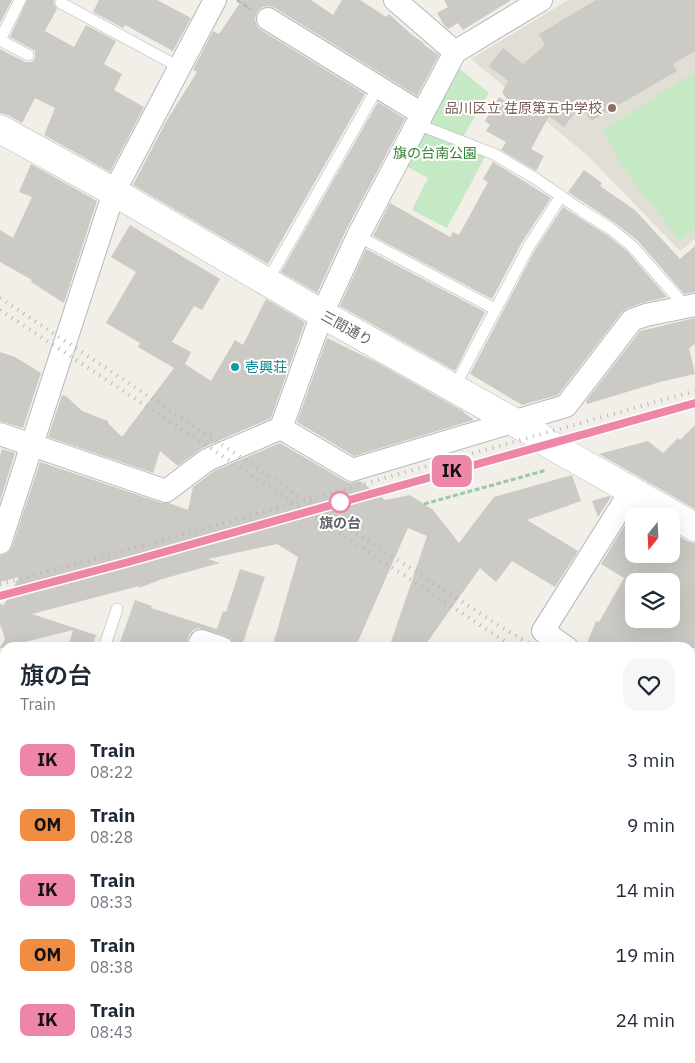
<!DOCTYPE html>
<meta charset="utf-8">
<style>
body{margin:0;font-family:"IBM Plex Sans","Noto Sans JP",sans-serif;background:#f6f6f7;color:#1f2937;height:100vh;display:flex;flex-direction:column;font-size:19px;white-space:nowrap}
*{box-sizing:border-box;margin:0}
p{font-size:16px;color:#747a83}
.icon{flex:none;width:28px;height:28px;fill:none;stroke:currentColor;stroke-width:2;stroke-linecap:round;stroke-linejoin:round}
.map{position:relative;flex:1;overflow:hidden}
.panel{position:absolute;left:0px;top:642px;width:695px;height:421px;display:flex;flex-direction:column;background:#fff;border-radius:15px 15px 0 0;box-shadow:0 5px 20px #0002}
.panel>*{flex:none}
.badge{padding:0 10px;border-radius:8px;font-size:18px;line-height:32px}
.needle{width:32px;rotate:198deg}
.buttons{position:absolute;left:625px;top:508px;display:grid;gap:10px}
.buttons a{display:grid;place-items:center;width:55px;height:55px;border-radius:10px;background:#fff;box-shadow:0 5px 20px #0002;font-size:25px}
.map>.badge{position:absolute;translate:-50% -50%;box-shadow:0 0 0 2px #fff}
.round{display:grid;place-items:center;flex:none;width:52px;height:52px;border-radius:15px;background:#f6f6f7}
.summary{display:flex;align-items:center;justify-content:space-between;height:85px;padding:0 20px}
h1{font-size:24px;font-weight:600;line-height:38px}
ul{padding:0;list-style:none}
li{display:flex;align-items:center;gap:15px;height:65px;padding:0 20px}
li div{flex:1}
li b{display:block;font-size:19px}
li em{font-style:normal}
li .badge{min-width:55px;font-weight:700;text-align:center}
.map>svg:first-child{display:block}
.education{fill:#e1ded6}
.green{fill:#c5e8c5}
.building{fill:#cccac5;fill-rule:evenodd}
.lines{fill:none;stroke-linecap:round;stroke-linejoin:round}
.service-casing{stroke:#b5b8bc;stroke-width:12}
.minor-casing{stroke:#b5b8bc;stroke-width:24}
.tertiary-casing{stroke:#b5b8bc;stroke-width:29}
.primary-casing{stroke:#f2c960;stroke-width:29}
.path{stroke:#9cc7a9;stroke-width:3;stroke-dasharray:5 2.5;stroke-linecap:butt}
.service{stroke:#fff;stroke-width:11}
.minor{stroke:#fff;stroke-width:22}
.tertiary{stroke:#fff;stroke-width:28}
.primary{stroke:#fff2af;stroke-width:28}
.rail{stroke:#b6b7b8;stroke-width:4;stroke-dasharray:1 6;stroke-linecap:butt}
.line-casing{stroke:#fff;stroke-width:11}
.line{stroke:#ee86a7;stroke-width:8}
.education-dot{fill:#8d6e63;stroke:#fff;stroke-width:2}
.culture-dot{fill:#0f9aa8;stroke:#fff;stroke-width:2}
.stop-dot{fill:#fff;stroke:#ee86a7;stroke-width:2.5}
.labels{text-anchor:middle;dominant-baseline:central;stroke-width:4;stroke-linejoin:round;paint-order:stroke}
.education-label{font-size:14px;fill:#785e54;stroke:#fff;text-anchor:end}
.park-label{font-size:14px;fill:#348238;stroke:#fff}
.street-label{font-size:14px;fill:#5f6368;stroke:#fff}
.culture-label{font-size:14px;fill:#0d838f;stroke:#fff;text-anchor:start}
.stop-label{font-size:14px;font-weight:bold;fill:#5f6368;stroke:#fff}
</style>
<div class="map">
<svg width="695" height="1063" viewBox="0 0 695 1063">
<rect width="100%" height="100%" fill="#f1efe8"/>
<path class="education" d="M 568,0 L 695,0 L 695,239 L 680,251 L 588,156 L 471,59 Z"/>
<path class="green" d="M 454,64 L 489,93 L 458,145 L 485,157 L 447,228 L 412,210 L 428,178 L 402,164 Z
M 695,72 L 695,229 L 680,241 L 623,168 L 603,130 Z"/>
<path class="building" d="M 0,0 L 12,0 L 0,23 Z
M 27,0 L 54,0 L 54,4 L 57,9 L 45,31 L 74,47 L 86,25 L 116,41 L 104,64 L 122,74 L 114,90 L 144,107 L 110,172 L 44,135 L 55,108 L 35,98 L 22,123 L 8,115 L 0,113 L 0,49 L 25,62 L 32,62 L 35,58 L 35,51 L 32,49 L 10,37 Z
M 99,0 L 157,0 L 191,18 L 173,51 L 125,25 L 123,28 L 93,12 Z
M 242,0 L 311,0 L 333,15 L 342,0 L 360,0 L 386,17 L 389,14 L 411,34 L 425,44 L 424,45 L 439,55 L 417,96 L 275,8 L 268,6 L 262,7 L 257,12 L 255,19 L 257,26 L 261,30 L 365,94 L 268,264 L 133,185 L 167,120 L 197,72 L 193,70 L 213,31 L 219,34 Z
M 444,0 L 511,0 L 463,30 L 458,23 L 448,29 L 444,25 L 437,13 L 448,7 Z
M 596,0 L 695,0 L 695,51 L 673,64 L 677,71 L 591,121 L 581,105 L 564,127 L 549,116 L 531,149 L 544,156 L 536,171 L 501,150 L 506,142 L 486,131 L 490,125 L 485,121 L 499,97 L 510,104 L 502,92 L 508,81 L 489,66 L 503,48 L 523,64 L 545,45 L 539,34 Z
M 378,102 L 405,119 L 346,230 L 317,293 L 281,272 Z
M 493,162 L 551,198 L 522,242 L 492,299 L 373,236 L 390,203 L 450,237 L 453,232 L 459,235 L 488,182 L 483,179 Z
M 31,164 L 97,201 L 64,303 L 31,282 L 32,280 L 0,262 L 0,230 L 13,238 L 32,197 L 19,192 Z
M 584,170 L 602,183 L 600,186 L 635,210 L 680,259 L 695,246 L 695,292 L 684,294 L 638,241 L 615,223 L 568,192 Z
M 563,207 L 607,235 L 628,252 L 667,297 L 642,303 L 628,308 L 622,312 L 558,395 L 522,405 L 470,374 L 535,250 Z
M 130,225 L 220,279 L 202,310 L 194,306 L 172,342 L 191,352 L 185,364 L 211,381 L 235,340 L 243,345 L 266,299 L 305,322 L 271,418 L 202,448 L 178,466 L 160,451 L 153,473 L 48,437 L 62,395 L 66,396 L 82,411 L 108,421 L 108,423 L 122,437 L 174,368 L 138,347 L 140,343 L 106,323 L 136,272 L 111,257 Z
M 366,249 L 485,312 L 455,371 L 340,306 Z
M 695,318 L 695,344 L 689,348 L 695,374 L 660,382 L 587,404 L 586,401 L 640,331 Z
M 327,338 L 376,362 L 461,410 L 474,420 L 354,456 L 297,422 Z
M 0,352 L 15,357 L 41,373 L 23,428 L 0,421 Z
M 695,425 L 695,509 L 599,454 L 648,441 L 663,453 L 678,438 L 680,440 Z
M 280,443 L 345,481 L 351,483 L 360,481 L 385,500 L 410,495 L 433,510 L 459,543 L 494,497 L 572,475 L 581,501 L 527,520 L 578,551 L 555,587 L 512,561 L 496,582 L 480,568 L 423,648 L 389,648 L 427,536 L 408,528 L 355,648 L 272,648 L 298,557 L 277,544 L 208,559 L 220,563 L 162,579 L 139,588 L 139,586 L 32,614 L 96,635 L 92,648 L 79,648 L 69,644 L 73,630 L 25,642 L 24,648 L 0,648 L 5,639 L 0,624 L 0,604 L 4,605 L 19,577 L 0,582 L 0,556 L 8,553 L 12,547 L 40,462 L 162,503 L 169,503 L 188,510 L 193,487 L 214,471 Z
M 2,449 L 15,453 L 0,501 L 0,456 Z
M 609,496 L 611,497 L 598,517 L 592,501 Z
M 634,510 L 644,516 L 634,516 L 634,554 L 671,554 L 671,531 L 687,541 L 695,543 L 695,648 L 585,648 L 596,621 L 599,622 L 624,578 L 601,564 ZM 634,581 L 671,581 L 671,619 L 634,619 Z
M 240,569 L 265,577 L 241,648 L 235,648 L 232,640 L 226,636 L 199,628 L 193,630 L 189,635 L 185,648 L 118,648 L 135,600 L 152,606 L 151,608 L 217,629 L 223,611 L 226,612 Z"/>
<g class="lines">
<g class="service-casing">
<path id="service" d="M 61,3 L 179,67
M 0,40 L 20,0
M 0,40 L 28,55
M 417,124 L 494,154 L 536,179 L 581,210 L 611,229 L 633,247 L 686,307
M 358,236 L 495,309
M 267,282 L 378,87
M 454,388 L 529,246 L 561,196
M 104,648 L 117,609"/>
</g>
<g class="minor-casing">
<path id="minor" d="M 395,0 L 455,52
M 541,0 L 455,52 L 358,236 L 322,314 L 281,428 L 352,470 L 566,406 L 632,320 L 646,315 L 695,305
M 268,19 L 422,114
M 0,434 L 166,491 L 207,460 L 281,428
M 0,543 L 114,192 L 215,0
M 198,648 L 201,641 L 222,648
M 567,648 L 543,631 L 631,491
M 690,685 L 695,677
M 0,699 L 5,701
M 0,797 L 5,798
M 690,916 L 695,917
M 0,963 L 5,948
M 690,1026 L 693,969 L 695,962
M 106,1063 L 108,1059
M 232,1063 L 233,1059
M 400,1063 L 400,1059
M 684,1063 L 684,1059"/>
</g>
<g class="tertiary-casing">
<path id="tertiary" d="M 0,129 L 114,192 L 322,314 L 537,435 L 549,444 L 695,527"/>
</g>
<g class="primary-casing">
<path id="primary" d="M 690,1020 L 695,1018
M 690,1046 L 695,1044
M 570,1063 L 582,1059
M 637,1063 L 649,1059"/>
</g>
<path class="path" d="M 237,0 L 251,9
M 424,504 L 547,470"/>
<use href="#service" class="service"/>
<use href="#minor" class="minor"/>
<use href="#tertiary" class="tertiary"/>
<use href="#primary" class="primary"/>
<path class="rail" d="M 0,298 L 322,511 L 501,627 L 537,648
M 0,310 L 515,648
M 0,584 L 110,555 L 695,391
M 0,596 L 113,566 L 695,403
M 690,733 L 695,735
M 690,746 L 695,748"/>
</g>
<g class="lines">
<g class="line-casing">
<path id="line" d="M 0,596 L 132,561 L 695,403"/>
</g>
<use href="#line" class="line"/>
</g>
<circle class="education-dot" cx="612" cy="108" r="5"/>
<circle class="culture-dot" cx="235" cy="367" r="5"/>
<circle class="stop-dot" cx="340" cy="502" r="10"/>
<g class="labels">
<g class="education-label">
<text x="602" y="108">品川区立 荏原第五中学校</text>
</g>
<g class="park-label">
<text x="435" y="153">旗の台南公園</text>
</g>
<g class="street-label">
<text transform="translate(347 328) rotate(29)">三間通り</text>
</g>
<g class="culture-label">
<text x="245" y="367">壱興荘</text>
</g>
<g class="stop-label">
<text x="340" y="523">旗の台</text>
</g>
</g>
</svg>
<div class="buttons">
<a><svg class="needle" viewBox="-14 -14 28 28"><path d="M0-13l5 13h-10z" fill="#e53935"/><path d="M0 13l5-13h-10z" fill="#747a83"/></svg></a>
<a><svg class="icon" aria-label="layers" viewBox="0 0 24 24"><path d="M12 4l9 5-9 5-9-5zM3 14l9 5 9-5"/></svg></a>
</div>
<b class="badge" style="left:452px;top:471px;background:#ee86a7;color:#111">IK</b>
<section class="panel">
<div class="summary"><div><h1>旗の台</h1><p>Train</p></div><a class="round"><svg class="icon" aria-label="heart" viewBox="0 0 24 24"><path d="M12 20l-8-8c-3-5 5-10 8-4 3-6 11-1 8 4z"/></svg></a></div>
<ul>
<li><span class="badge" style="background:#ee86a7;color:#111">IK</span><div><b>Train</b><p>08:22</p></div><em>3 min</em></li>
<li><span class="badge" style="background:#f18c43;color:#111">OM</span><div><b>Train</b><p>08:28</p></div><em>9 min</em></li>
<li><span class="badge" style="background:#ee86a7;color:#111">IK</span><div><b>Train</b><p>08:33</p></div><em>14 min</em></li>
<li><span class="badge" style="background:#f18c43;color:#111">OM</span><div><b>Train</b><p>08:38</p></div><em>19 min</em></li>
<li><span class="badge" style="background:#ee86a7;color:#111">IK</span><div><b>Train</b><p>08:43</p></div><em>24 min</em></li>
</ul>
</section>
</div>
